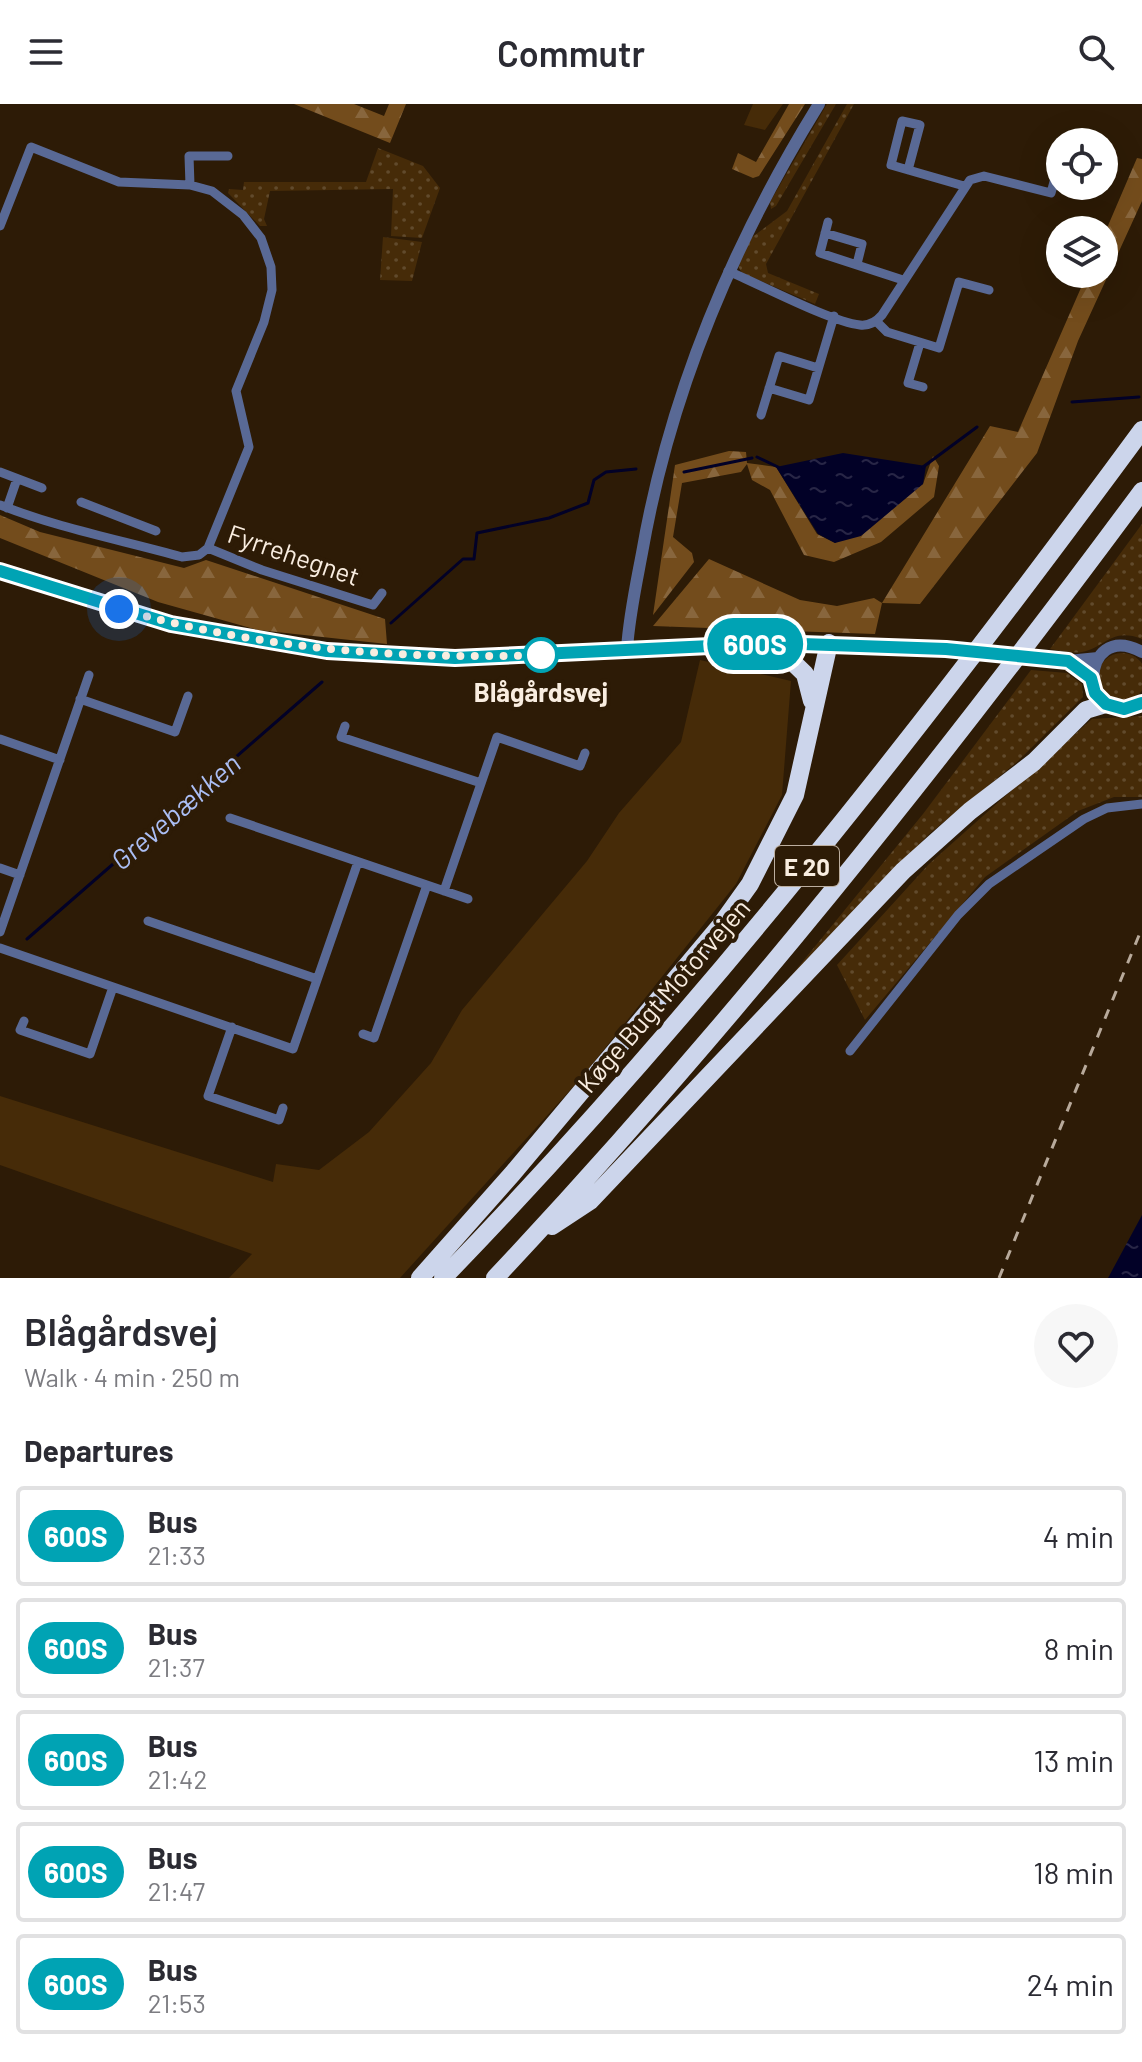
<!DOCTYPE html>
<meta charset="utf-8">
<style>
body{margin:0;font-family:Barlow,sans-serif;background:#f7f7f7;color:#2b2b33;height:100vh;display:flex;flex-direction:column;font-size:30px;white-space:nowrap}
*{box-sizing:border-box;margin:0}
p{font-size:26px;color:#7c7c81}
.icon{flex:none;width:44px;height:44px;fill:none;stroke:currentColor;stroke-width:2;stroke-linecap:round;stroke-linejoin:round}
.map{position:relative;height:1174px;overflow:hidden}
.panel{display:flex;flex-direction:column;background:#fff;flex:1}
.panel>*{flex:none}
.badge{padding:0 16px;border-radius:26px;font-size:28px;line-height:52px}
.fabs{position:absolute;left:1046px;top:24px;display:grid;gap:16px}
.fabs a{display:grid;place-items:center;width:72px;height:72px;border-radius:50%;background:#fff;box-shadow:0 8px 32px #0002;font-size:40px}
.you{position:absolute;width:40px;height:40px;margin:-20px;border:6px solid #fff;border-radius:50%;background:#1a73e8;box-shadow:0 0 0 12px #1a73e833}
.map>.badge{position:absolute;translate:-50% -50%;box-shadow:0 0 0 4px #fff}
h2{padding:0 24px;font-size:30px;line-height:72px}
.round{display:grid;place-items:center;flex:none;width:84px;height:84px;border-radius:42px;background:#f7f7f7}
.headline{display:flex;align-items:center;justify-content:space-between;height:136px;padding:0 24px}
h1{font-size:38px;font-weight:600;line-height:60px}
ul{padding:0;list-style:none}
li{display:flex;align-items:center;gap:24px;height:100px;margin:0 16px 12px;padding:0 8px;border:4px solid #e1e1e2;border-radius:8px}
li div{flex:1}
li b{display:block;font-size:30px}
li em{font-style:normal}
li .badge{min-width:88px;font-weight:700;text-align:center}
header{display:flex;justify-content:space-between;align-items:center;height:104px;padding:0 24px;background:#fff;font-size:36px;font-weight:600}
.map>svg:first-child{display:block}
.grass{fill:url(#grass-dots)}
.forest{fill:url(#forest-firs)}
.park{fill:#462b08}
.water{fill:url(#water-ripples)}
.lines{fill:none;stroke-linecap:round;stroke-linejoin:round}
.stream{stroke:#020127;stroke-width:3}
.minor{stroke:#596995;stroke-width:9}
.tertiary{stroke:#596995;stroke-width:12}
.motorway{stroke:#ccd5eb;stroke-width:18}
.rail{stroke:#b8aa9b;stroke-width:3;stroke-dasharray:10 10;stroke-linecap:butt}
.tertiary-bridge{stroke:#596995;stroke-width:12}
.line-casing{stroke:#fff;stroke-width:18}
.line{stroke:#00a3b4;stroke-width:12}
.walk{stroke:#f9ede0;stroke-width:8;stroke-dasharray:0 14.4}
.stop-dot{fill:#fff;stroke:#00a3b4;stroke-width:4}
.labels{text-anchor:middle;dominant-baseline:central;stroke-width:8;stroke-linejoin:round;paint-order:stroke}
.shield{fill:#2d1b06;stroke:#bcae9f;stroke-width:2}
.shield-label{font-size:24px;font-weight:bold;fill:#f9ede0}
.street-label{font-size:26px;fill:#f9ede0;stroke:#2d1b06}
.stop-label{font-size:26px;font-weight:bold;fill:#f9ede0;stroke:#2d1b06}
.water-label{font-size:28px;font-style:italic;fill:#abbef4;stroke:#2d1b06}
</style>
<header><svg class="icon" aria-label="menu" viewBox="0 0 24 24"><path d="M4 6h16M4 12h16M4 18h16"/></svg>Commutr<svg class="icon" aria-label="search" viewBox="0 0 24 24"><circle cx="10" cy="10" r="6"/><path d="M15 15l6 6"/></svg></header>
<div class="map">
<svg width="1142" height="1174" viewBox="0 0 1142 1174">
<defs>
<pattern id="grass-dots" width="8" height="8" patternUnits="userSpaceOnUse" patternTransform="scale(2)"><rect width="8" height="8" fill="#462b08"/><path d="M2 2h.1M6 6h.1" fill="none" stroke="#614a2c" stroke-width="1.8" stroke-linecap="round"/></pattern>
<pattern id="forest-firs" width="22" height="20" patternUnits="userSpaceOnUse" patternTransform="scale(2)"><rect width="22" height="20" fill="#734c1c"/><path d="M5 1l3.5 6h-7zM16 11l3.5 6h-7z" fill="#88663d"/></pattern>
<pattern id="water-ripples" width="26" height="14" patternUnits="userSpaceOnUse" patternTransform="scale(2)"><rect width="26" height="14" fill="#020127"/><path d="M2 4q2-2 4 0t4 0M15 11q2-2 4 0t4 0" fill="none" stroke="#282646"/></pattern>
</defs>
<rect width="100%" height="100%" fill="#2d1b06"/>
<path class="grass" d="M 827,0 L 836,0 L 776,102 L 771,105 L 770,98 Z
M 847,0 L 854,0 L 766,160 L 768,169 L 819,190 L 815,200 L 742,169 L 738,162 L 751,134 L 787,107 Z
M 378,44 L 423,62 L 440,84 L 422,134 L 391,132 L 393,85 L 270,87 L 264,115 L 267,122 L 260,122 L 228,89 L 229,85 L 243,86 L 244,78 L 366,78 Z
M 383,133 L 422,138 L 412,177 L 380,176 Z
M 1142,420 L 1142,535 C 1111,523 1105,544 1082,548 C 1073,550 1060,546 1050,545 Z
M1098 573a24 24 0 1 1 48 0a24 24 0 1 1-48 0Z
M 1031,566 L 1067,569 L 1082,580 L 1083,593 L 1017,658 L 929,730 L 777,889 L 923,710 Z
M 1142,612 L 1142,693 L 1114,693 L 1078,707 L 985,773 L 865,916 L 837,861 L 929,760 L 1092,615 Z"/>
<path class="forest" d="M 294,0 L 354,0 L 384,12 L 389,0 L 406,0 L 390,39 Z
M 789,0 L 805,0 L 759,72 L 753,74 L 732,65 L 738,49 L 756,58 Z
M 1137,54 L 1142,55 L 1142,97 L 1078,237 L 1037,349 L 920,500 L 882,499 L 875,530 L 653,522 L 709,455 L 800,496 L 837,502 L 874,494 L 882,499 L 990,322 L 1018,328 L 1087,170 L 1104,170 L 1104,131 Z
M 729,347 L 746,348 L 747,359 L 776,363 L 817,430 L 835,439 L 923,380 L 933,352 L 939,362 L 934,393 L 881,438 L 834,458 L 804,451 L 770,386 L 752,376 L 747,360 L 741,368 L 682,379 L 673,433 L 692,449 L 694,458 L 653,511 L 675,361 Z
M 0,411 L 40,428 L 184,464 L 206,456 L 385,515 L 387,540 L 258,526 L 158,498 L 0,434 Z"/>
<path class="park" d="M 753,0 L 783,0 L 765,26 L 744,21 Z
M 700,556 L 791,577 L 782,691 L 736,780 L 582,973 L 400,1174 L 229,1174 L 252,1150 L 0,1061 L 0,992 L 273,1078 L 276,1060 L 319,1066 L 369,1028 L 431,959 L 462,906 L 587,757 L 619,709 L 681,638 Z"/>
<path class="water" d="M 843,349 L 926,362 L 923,380 L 861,432 L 835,439 L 818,430 L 776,363 Z
M 1142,1111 L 1142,1174 L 1108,1174 Z"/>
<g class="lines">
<path class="stream" d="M 1072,298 L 1139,293
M 757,353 L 778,363
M 923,363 L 977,323
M 684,368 L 752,354
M 391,519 L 463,455 L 474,455 L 477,429 L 549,414 L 588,399 L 594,376 L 606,368 L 636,365
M 27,835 L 322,578"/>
<path class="minor" d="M 908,66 L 920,21 L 902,17 L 891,61 L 964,82
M 190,81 L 189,52 L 228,52
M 828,118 L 820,149 L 903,176
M 0,122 L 31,43 L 119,78 L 190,81 L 212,87 L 243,111 L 261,134 L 271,163 L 272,186 L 264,218 L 236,287 L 249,343 L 208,444 L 262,466 L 373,501 L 382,489
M 825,129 L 862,140 L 857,160
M 728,167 C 759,180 831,218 860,221 C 869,222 876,218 882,211 L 970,76 L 984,72 L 1051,89 L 1058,63
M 876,217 L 887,228 L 939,244 L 959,178 L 989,186
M 920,239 L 908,279 L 923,283
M 769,284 L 809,296 L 834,212
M 761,311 L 779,252 L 818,264
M 0,368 L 42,384
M 81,398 L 156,427
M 0,401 C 58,424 121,436 182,453 L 199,451 L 208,444
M 7,404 L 17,375
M 80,595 L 175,628 L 188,592
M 345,622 L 341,633 L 481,679
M 0,635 L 60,656
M 230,714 L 468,795
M 0,764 L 20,771
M 444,787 L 497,633 L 580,662 L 585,649
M 148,817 L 317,875
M 0,828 L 89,571
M 0,844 L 293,945 L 358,758
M 24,917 L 20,926 L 90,950 L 113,883
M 232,923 L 208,992 L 279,1016 L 283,1004
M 363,930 L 374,934 L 427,781
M 850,947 L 958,811 L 989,780 L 1084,715 L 1107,704 L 1142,700"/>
<path class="tertiary" d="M 0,467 L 171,520 L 327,547 L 455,554 L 773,539 L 946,545
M 627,545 C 629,513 636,481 642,449 C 670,288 733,139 819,0
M 1142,548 C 1078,513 1076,634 1142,599
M 1049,555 L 1068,557 L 1098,554"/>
<path class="motorway" d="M 773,539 L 805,570 L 812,597
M 552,1122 L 590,1097 L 903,767 L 970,707 L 1034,658 L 1086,606 L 1106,600
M 420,1174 L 513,1069 L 720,822 L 750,780 L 795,691 L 829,539
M 443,1174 C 698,911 925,621 1142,326
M 495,1174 C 727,927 940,660 1142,387"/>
<path class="rail" d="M 999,1174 L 1142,824"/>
<path class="tertiary-bridge" d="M 946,545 L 1049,555"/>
</g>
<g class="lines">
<g class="line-casing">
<path id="line" d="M 0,467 L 171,520 L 327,547 L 455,554 L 773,539 L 946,545 L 1068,557 L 1091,574 L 1095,589 L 1106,600 L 1124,605 L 1142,599"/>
</g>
<use href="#line" class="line"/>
<path class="walk" d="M 119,505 C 261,545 400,556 541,551"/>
</g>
<circle class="stop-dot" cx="541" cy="551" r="16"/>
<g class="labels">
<rect class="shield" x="775" y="742" width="64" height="40" rx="6"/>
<g class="shield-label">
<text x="807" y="762">E 20</text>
</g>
<g class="street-label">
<text transform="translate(294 450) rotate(19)">Fyrrehegnet</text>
<text transform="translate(663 891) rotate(-49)">Køge Bugt Motorvejen</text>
</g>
<g class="stop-label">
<text x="541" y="587">Blågårdsvej</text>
</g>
<g class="water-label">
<text transform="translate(175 707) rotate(-41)">Grevebækken</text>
</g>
</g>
</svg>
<div class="fabs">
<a><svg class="icon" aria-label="locate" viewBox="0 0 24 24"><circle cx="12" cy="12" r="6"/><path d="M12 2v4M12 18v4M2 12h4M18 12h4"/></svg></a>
<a><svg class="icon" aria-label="layers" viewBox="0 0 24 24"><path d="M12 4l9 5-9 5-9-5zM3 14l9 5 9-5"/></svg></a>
</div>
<div class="you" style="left:119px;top:505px"></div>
<b class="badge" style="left:755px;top:540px;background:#00a3b4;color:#fff">600S</b>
</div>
<section class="panel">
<div class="headline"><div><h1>Blågårdsvej</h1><p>Walk · 4 min · 250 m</p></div><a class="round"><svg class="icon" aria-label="heart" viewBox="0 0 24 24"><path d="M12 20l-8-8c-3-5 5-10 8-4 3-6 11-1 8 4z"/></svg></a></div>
<h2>Departures</h2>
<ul>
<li><span class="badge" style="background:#00a3b4;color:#fff">600S</span><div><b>Bus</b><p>21:33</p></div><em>4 min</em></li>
<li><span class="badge" style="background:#00a3b4;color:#fff">600S</span><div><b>Bus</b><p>21:37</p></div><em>8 min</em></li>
<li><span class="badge" style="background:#00a3b4;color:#fff">600S</span><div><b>Bus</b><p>21:42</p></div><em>13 min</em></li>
<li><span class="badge" style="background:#00a3b4;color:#fff">600S</span><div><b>Bus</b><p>21:47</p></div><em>18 min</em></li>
<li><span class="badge" style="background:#00a3b4;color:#fff">600S</span><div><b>Bus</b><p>21:53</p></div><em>24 min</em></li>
</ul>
</section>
